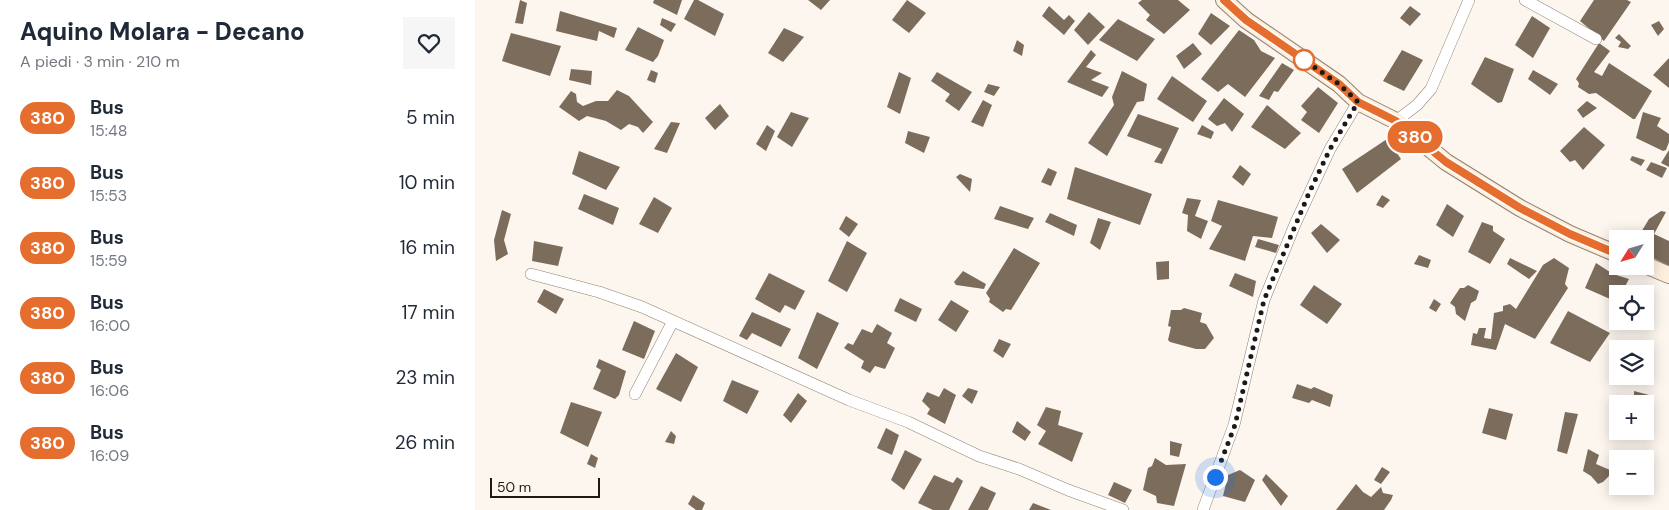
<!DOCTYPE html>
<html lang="it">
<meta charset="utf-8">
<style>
body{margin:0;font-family:"DM Sans",sans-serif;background:#f6f6f7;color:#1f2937;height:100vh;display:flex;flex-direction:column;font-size:19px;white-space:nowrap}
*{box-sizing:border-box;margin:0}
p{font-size:16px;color:#747a83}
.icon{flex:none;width:28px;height:28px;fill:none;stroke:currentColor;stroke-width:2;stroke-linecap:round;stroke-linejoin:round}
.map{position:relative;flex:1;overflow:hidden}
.sheet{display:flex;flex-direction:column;background:#fff;width:475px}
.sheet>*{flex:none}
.badge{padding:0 10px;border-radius:16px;font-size:18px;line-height:32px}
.needle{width:32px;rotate:233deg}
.buttons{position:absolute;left:1134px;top:230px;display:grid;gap:10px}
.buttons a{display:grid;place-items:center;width:45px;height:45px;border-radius:0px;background:#fff;box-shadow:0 2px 12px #0003;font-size:25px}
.scale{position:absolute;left:15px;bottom:12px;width:110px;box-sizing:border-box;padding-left:5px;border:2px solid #1f1913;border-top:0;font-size:14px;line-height:18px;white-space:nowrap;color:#1f1913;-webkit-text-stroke:4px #fdf6ef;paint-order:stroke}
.you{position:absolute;width:25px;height:25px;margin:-12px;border:4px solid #fff;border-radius:50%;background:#1a73e8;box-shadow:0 0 0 8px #1a73e833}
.map>.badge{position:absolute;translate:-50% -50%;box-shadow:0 0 0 2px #fff}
.round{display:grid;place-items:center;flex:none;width:52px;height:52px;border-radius:0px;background:#f6f6f7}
.overview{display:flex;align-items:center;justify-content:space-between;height:85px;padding:0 20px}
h1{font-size:24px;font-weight:800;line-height:38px}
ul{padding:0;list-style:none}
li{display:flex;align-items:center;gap:15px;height:65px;padding:0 20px}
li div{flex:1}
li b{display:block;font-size:19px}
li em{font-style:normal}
li .badge{min-width:55px;font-weight:700;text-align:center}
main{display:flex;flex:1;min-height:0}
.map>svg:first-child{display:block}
.building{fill:#7b6c5c}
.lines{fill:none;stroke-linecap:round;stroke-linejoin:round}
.street-casing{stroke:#918271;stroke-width:12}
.secondary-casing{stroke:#918271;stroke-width:18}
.street{stroke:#fff;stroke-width:11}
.secondary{stroke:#feefdd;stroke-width:16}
.line-casing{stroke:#fff;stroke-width:11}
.line{stroke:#e56d2e;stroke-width:8}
.walk{stroke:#1f1913;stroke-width:5;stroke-dasharray:0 9}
.stop-dot{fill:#fff;stroke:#e56d2e;stroke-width:2.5}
</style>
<main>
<section class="sheet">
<div class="overview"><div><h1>Aquino Molara - Decano</h1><p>A piedi · 3 min · 210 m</p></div><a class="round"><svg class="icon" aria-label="heart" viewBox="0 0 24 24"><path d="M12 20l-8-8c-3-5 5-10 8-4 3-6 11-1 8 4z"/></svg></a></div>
<ul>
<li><span class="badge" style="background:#e56d2e;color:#fff">380</span><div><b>Bus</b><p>15:48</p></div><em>5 min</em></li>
<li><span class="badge" style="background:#e56d2e;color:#fff">380</span><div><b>Bus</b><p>15:53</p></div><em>10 min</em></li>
<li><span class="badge" style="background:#e56d2e;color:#fff">380</span><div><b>Bus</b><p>15:59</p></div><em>16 min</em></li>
<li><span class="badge" style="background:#e56d2e;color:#fff">380</span><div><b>Bus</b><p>16:00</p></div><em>17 min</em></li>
<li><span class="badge" style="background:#e56d2e;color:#fff">380</span><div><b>Bus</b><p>16:06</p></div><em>23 min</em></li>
<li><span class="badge" style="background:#e56d2e;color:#fff">380</span><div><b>Bus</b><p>16:09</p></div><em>26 min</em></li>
</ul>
</section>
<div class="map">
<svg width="1194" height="510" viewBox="0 0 1194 510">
<rect width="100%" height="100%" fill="#fdf6ef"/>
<path class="building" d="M 45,0 L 52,3 L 48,24 L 40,23 Z
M 179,0 L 207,0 L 202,15 L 178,3 Z
M 219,0 L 223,0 L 249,14 L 240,36 L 209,19 Z
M 333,0 L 355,0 L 346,10 Z
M 432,0 L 451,13 L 434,33 L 417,20 Z
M 667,0 L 703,0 L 715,10 L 689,34 L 671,20 L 675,15 L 663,3 Z
M 1119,0 L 1152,0 L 1156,2 L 1129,41 L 1105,21 Z
M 574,6 L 589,20 L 594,15 L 600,21 L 589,35 L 567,16 Z
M 935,6 L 946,14 L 935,26 L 925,18 Z
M 85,11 L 142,28 L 139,38 L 124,31 L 122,41 L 81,31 Z
M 614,12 L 630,27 L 613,45 L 599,30 Z
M 736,13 L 755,26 L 736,45 L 723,34 Z
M 1057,16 L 1075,28 L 1058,58 L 1040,45 Z
M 187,18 L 201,24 L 196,32 L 185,25 Z
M 643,19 L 680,39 L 662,61 L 624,40 Z
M 1184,21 L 1189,29 L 1183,36 L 1176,25 Z
M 163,27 L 189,40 L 183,56 L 178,62 L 150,50 Z
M 309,28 L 329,37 L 308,62 L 293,53 Z
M 764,30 L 779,40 L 786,51 L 800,58 L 770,97 L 753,84 L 743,92 L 726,79 Z
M 36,33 L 86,46 L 75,76 L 27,61 Z
M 1144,34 L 1156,46 L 1153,49 L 1143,47 L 1146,42 L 1140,38 Z
M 542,40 L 549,45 L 547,56 L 538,51 Z
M 718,43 L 727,54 L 709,69 L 701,56 Z
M 1124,43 L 1135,51 L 1119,72 L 1127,76 L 1134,63 L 1177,91 L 1160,119 L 1158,119 L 1121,93 L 1114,94 L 1103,87 L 1104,83 L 1101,79 Z
M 616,50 L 621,55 L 611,67 L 627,73 L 616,80 L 634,87 L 627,97 L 592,82 Z
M 927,50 L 948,60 L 929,91 L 908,81 Z
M 1010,57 L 1039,69 L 1027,102 L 1023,103 L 996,84 Z
M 1194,58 L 1194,88 L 1178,75 Z
M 807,63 L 819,70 L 803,92 L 799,91 L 794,100 L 784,96 Z
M 96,69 L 117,71 L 116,85 L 94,80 Z
M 176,70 L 183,73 L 180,83 L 172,80 Z
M 1058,70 L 1083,84 L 1075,95 L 1053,79 Z
M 647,71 L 672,84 L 669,101 L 662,102 L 632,156 L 613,143 L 639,105 L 637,97 Z
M 424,72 L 436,78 L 425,114 L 412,107 Z
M 462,72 L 497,92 L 484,111 L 470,101 L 475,94 L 456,81 Z
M 697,76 L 732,101 L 718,122 L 682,99 Z
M 513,84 L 525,87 L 519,96 L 509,92 Z
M 843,87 L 863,103 L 844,133 L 826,120 L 832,112 L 826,106 Z
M 142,90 L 154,96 L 178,122 L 168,133 L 163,127 L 154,124 L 146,130 L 131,121 L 112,116 L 104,121 L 84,107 L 96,91 L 101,94 L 102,102 L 108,106 L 121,101 L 133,101 Z
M 749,98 L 769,114 L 757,132 L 750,123 L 742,126 L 733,119 Z
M 508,100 L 517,105 L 508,127 L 496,122 Z
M 1112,101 L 1122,108 L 1108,118 L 1102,110 Z
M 245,104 L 254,116 L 240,130 L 230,118 Z
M 792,105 L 826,133 L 810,149 L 776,127 Z
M 316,112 L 334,118 L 317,147 L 302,137 Z
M 1168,112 L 1186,118 L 1182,126 L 1194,134 L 1194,142 L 1191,150 L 1188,151 L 1161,138 Z
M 663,114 L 704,128 L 687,164 L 679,162 L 687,149 L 652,136 Z
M 196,122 L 205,123 L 192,153 L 179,149 Z
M 292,125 L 300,131 L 291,151 L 281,144 Z
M 727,125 L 739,132 L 736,139 L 722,134 Z
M 1109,127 L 1130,145 L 1108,170 L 1100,160 L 1095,162 L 1085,151 Z
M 433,131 L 455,137 L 449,153 L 430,143 Z
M 912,139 L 926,159 L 882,193 L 867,169 Z
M 1194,150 L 1194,167 L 1186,163 Z
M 104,151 L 145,167 L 131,190 L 97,174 Z
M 1157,156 L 1170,160 L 1166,166 L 1155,160 Z
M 1176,162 L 1192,168 L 1187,178 L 1171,170 Z
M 765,165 L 776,174 L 768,186 L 757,177 Z
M 600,167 L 677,194 L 665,225 L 592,199 Z
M 573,168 L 582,172 L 576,186 L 566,182 Z
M 485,174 L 497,179 L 495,192 L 481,177 Z
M 109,194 L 144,208 L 138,225 L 103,209 Z
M 907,195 L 915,200 L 908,208 L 901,205 Z
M 179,197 L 197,208 L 183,233 L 164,224 Z
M 712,198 L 726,200 L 720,216 L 733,221 L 726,239 L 712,231 L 713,215 L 707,213 Z
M 743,200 L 803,217 L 797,238 L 778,236 L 770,261 L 734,249 L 747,226 L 736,221 Z
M 972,204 L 989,216 L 978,237 L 961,225 Z
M 525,206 L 559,218 L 553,229 L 519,219 Z
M 27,210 L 36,214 L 29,240 L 33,254 L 21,261 L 19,240 Z
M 1186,211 L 1191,212 L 1179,234 L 1194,241 L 1194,266 L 1170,254 L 1170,239 L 1162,239 L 1174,219 Z
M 575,213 L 602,225 L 599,236 L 570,222 Z
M 371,216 L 383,224 L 374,237 L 364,229 Z
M 623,218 L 636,222 L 625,250 L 615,243 Z
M 1007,222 L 1018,226 L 1018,231 L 1030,239 L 1015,264 L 993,252 Z
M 846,224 L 865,240 L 852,253 L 836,233 Z
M 783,239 L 804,245 L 801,253 L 780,247 Z
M 59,241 L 88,247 L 83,266 L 57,261 Z
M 372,241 L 392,253 L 372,292 L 353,281 Z
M 539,248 L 565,263 L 536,310 L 531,309 L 528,312 L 514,302 L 515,299 L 511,293 Z
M 944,255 L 956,260 L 953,268 L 939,264 Z
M 1035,258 L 1062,271 L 1054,279 L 1032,264 Z
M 1079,258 L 1094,268 L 1090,284 L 1093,288 L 1060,339 L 1030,324 L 1021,350 L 996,345 L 998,333 L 1002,334 L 1004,328 L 1011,328 L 1009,338 L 1016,339 L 1019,313 L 1028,311 L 1028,306 L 1035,304 L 1041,309 L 1068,265 Z
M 694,261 L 694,279 L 682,280 L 681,262 Z
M 1121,263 L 1138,274 L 1154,279 L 1146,294 L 1142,294 L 1142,302 L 1110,288 Z
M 488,271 L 511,284 L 509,289 L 481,285 L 479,282 Z
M 294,273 L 330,291 L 320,310 L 310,305 L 305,313 L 280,299 Z
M 760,273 L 781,281 L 778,297 L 754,286 Z
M 839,285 L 867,304 L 852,324 L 825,305 Z
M 993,285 L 1004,291 L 1001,300 L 996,303 L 990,321 L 981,314 L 980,307 L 975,303 L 985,288 L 989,288 Z
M 69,289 L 89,299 L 81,314 L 62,302 Z
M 425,298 L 447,309 L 441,322 L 419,311 Z
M 959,299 L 966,304 L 961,312 L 954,308 Z
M 476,300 L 494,311 L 481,332 L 463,320 Z
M 709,308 L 727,313 L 725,322 L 731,324 L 739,338 L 730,349 L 721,349 L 695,342 L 693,340 L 696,327 L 693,326 L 696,310 L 706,310 Z
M 1093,311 L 1135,333 L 1115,362 L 1075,343 Z
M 277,312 L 316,329 L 306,347 L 277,333 L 272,340 L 264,336 Z
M 342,312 L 364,323 L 342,369 L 323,358 Z
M 159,321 L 180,331 L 169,359 L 147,350 Z
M 402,324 L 417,333 L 412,343 L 420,348 L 410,369 L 400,366 L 395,373 L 386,368 L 389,361 L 369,348 L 373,343 L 378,345 L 387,329 L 397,333 Z
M 524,339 L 536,344 L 528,358 L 518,351 Z
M 201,353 L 223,367 L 206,402 L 181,389 Z
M 124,359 L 151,371 L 144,395 L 140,399 L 118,389 L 126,370 L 121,367 Z
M 257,380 L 284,391 L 272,414 L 248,401 Z
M 822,384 L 836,389 L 839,387 L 858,395 L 855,407 L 837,400 L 834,403 L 817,398 Z
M 469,388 L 481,395 L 470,424 L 452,414 L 455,409 L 447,401 L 452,392 L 464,397 Z
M 493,388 L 503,391 L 497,404 L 487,396 Z
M 1159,391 L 1174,395 L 1169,404 L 1159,400 Z
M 323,393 L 332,401 L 316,423 L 308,415 Z
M 96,402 L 127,412 L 113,447 L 85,433 Z
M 571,407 L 586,411 L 583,425 L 608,433 L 597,462 L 563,444 L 571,431 L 562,425 Z
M 1014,408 L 1038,414 L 1031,440 L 1007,433 Z
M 1090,412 L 1103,414 L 1092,454 L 1082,451 Z
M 542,421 L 556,432 L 550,441 L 537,432 Z
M 411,428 L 424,435 L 417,455 L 402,448 Z
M 196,431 L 201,436 L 199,444 L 190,442 Z
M 695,441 L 707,444 L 704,457 L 695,455 Z
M 1113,449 L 1124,455 L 1121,464 L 1135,470 L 1136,474 L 1128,482 L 1123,484 L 1116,476 L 1108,471 Z
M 430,450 L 447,459 L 429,490 L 416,480 Z
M 116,454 L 123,458 L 120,468 L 112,464 Z
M 680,458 L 691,465 L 711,464 L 699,506 L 682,503 L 681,496 L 668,490 L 673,468 L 677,466 Z
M 907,467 L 915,472 L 906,484 L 899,480 Z
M 765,470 L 780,480 L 770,502 L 748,496 L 753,475 Z
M 791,474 L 813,496 L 806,506 L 787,480 Z
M 459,475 L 478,483 L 482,477 L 488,481 L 474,510 L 458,510 L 443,503 Z
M 639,482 L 657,490 L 650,503 L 633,495 Z
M 881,484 L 888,492 L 896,497 L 906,487 L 908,493 L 918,495 L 916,500 L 909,510 L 861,510 Z
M 506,486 L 521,493 L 513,510 L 493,510 Z
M 218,495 L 230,503 L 227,510 L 221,510 L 213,504 Z
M 558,503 L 576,510 L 554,510 Z"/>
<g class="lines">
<g class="street-casing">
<path id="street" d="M 1050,0 L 1121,39
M 921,121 L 942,105 L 956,89 L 994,0
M 56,274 L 124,292 L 167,307 L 374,400 L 433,422 L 504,456 L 544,469 L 593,490 L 648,510
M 160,394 L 198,321
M 728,510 L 759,425 L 789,300 L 821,222 L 855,149 L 883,102"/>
</g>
<g class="secondary-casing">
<path id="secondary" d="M 749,0 L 771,20 L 864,84 L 883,102 L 921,121 L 971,162 L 1045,208 L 1095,234 L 1142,254
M 1170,265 L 1194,275"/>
</g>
<use href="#street" class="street"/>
<use href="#secondary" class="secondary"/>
</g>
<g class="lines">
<g class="line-casing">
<path id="line" d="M 749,0 L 771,20 L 864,84 L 883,102 L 921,121 L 971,162 L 1045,208 L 1095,234 L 1142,254"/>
</g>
<use href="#line" class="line"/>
<path class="walk" d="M 740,477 L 760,425 L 789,300 L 834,193 L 855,149 L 883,102 L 864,84 L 829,60"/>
</g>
<circle class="stop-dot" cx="829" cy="60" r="10"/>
</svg>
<div class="buttons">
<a><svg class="needle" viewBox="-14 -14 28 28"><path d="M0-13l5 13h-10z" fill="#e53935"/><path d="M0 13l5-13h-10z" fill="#747a83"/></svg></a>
<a><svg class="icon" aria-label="locate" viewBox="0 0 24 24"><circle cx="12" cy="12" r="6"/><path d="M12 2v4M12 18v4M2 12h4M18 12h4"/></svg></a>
<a><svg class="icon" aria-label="layers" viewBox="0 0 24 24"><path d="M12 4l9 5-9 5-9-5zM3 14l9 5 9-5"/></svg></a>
<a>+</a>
<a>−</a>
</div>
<div class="scale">50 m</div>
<div class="you" style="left:740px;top:477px"></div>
<b class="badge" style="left:940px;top:137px;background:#e56d2e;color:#fff">380</b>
</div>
</main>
